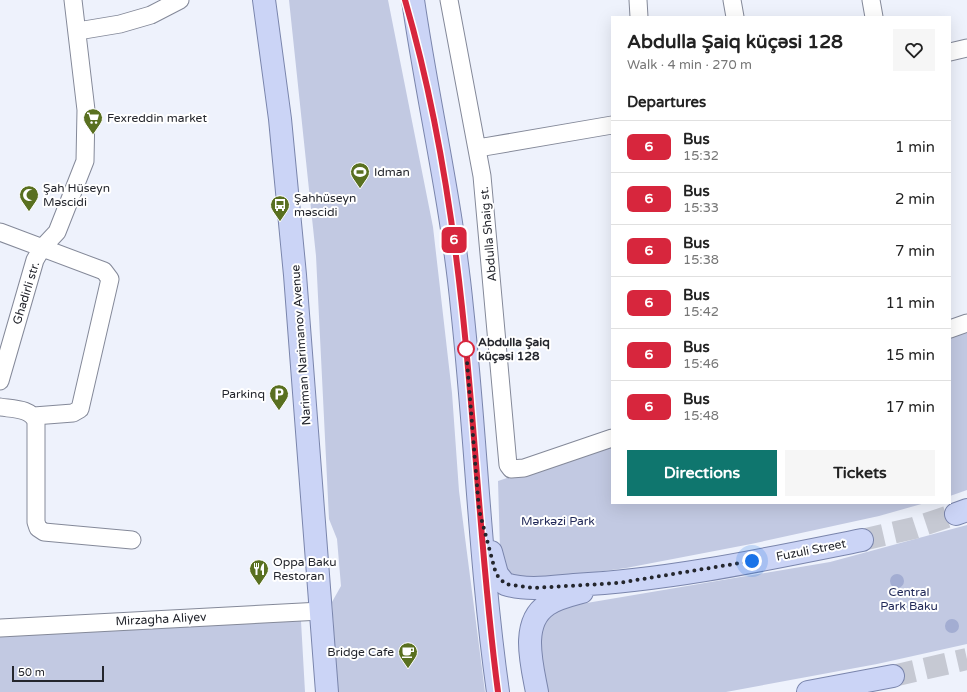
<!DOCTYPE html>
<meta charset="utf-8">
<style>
body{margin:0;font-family:"Varela Round",sans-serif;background:#f6f6f6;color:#222;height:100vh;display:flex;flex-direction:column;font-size:15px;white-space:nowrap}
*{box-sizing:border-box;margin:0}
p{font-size:13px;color:#767676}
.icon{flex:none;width:22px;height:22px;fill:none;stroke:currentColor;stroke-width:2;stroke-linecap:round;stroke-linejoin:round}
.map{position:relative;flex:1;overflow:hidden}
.drawer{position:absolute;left:611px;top:16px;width:340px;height:488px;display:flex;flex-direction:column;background:#fff;border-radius:0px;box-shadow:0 4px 16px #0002}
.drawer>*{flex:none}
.badge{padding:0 8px;border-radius:6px;font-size:14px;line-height:26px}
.scale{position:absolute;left:12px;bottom:10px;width:92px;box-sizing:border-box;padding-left:4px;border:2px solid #24262d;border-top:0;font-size:11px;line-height:14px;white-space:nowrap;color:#24262d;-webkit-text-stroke:3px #fff;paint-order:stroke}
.you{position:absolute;width:20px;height:20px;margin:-10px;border:3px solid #fff;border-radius:50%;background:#1a73e8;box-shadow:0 0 0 6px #1a73e833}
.map>.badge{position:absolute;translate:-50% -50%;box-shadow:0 0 0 2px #fff}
h2{padding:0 16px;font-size:15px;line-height:36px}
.round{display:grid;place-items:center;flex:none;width:42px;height:42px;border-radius:0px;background:#f6f6f6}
.headline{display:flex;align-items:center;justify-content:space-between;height:68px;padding:0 16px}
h1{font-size:19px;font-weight:800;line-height:30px}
.cta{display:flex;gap:8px;margin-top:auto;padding:8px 16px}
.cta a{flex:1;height:46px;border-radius:0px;background:#0f766e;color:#fff;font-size:16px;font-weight:800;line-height:46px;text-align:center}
.cta a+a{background:#f6f6f6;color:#222}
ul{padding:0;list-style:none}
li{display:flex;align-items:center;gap:12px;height:52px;padding:0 16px;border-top:1px solid #e0e0e0}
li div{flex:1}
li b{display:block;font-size:15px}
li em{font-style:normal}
li .badge{min-width:44px;font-weight:700;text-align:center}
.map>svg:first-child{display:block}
.green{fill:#c2c9e2}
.water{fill:#a3add2}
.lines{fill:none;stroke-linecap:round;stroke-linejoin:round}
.major-tunnel{stroke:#c6c9d3;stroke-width:22;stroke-dasharray:22 11;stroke-linecap:butt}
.minor-casing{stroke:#848999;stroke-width:19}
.major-casing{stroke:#7a85ac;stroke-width:24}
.minor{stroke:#fff;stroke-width:17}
.major{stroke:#cbd4f6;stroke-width:22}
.line-casing{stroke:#fff;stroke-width:9}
.line{stroke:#d7263d;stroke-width:6}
.walk{stroke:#24262d;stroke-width:4;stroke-dasharray:0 7.2}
.stop-dot{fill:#fff;stroke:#d7263d;stroke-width:2}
.labels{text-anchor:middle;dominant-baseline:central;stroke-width:4;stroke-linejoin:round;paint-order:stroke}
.poi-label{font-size:12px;fill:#24262d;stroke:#fff;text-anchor:start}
.street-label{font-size:12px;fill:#24262d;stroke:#fff}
.stop-label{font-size:12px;font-weight:bold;fill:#24262d;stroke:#fff;text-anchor:start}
.park-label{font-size:12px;fill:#222a59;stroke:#fff}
</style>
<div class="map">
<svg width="967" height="692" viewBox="0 0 967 692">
<rect width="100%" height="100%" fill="#eef2fc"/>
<path class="green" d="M 289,0 L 388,0 L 433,227 L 452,393 L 459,491 L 485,692 L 338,692 L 332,602 L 341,586 L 337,539 L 329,519 L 316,256 Z
M 967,327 L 967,490 L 950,496 L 950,333 Z
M 612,443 L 612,503 L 925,503 L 879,516 L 751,544 L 626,568 L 553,578 L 511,576 L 504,569 L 500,550 L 498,481 Z
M 967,525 L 967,644 L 877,664 L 726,692 L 547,692 C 544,678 536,638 542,626 C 546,617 556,612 563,607 L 830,562 Z
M 301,621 L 305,692 L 0,692 L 0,635 Z"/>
<path class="water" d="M890 581a7 7 0 1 1 14 0a7 7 0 1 1-14 0Z
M945 626a7 7 0 1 1 14 0a7 7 0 1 1-14 0Z"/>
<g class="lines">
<path class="major-tunnel" d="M 862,540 L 914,528 L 956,514
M 893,676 L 967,659"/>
<g class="minor-casing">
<path id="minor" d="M 449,0 L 482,176 L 508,465 L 511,469 L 524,468 L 612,438
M 638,0 L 639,17
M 732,0 L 735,17
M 871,0 L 874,17
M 78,31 L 120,24 L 151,15 L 180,0
M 950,52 L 967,48
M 478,148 L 612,125
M 0,232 L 104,271 L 110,279 L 80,409 L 73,413 L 34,416
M 950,329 L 967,323
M 0,381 L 35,260 L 42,248 L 57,232 L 85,161 L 86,110 L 73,0
M 0,407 C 12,409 32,408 36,422 L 36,522 L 38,528 L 44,532 L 132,540
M 0,628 L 321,611"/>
</g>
<g class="major-casing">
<path id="major" d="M 264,0 L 280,119 L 295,275 L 327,692
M 413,0 C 428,103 452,204 462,308 C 476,436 480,565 498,692
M 956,514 L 967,510
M 491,552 L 497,574 L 505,584 C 527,591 551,587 574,585 C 671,580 767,559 862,540
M 537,692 C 532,665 520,623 547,605 C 557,598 571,595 582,592
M 808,692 L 893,676"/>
</g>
<use href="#minor" class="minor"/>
<use href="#major" class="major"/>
</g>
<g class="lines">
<g class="line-casing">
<path id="line" d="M 405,0 C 434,100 451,204 462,307 C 476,435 481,564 498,692"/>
</g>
<use href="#line" class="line"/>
<path class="walk" d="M 466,349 L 479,510 L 496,574 L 505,584 L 533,588 L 618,583 L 752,561"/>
</g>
<defs>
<g id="supermarket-pin" transform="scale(1)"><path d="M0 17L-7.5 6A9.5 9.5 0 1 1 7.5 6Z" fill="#597020" stroke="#fff"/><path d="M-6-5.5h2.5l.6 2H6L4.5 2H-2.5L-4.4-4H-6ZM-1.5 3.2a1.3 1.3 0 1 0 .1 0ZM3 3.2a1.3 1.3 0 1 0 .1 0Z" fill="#fff"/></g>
<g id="stadium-pin" transform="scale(1)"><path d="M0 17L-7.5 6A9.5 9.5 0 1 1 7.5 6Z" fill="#597020" stroke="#fff"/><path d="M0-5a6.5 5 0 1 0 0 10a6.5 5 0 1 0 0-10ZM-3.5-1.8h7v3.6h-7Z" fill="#fff"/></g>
<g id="mosque-pin" transform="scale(1)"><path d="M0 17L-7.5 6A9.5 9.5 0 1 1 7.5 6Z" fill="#597020" stroke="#fff"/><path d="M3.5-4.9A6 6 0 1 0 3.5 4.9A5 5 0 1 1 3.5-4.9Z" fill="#fff"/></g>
<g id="bus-pin" transform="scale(1)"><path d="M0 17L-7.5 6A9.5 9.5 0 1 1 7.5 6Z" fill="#597020" stroke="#fff"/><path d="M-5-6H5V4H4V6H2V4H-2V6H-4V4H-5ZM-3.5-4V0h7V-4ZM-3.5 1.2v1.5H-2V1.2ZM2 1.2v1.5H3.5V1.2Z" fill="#fff"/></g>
<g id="parking-pin" transform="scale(1)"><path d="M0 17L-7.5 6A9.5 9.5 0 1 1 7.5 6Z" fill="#597020" stroke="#fff"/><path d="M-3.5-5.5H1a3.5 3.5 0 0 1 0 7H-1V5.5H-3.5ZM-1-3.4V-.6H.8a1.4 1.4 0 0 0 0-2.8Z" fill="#fff"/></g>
<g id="restaurant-pin" transform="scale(1)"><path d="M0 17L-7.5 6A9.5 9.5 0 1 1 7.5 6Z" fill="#597020" stroke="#fff"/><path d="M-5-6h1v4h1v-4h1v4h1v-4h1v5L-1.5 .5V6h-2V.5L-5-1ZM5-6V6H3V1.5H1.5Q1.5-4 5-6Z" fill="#fff"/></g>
<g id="cafe-pin" transform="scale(1)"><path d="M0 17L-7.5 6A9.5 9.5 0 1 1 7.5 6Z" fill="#597020" stroke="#fff"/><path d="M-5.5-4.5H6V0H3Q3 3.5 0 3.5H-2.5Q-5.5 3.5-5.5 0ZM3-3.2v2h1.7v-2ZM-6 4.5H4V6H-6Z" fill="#fff"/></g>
</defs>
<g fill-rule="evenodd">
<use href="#supermarket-pin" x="93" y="118"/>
<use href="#stadium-pin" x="360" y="172"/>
<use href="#mosque-pin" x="29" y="195"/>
<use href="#bus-pin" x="280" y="205"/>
<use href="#parking-pin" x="279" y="394"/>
<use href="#restaurant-pin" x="259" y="569"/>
<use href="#cafe-pin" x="408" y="652"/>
</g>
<circle class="stop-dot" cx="466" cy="349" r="8"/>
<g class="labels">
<g class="poi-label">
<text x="107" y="118">Fexreddin market</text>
<text x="374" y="172">Idman</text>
<text x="43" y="188">Şah Hüseyn<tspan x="43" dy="14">Məscidi</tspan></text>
<text x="294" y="198">Şahhüseyn<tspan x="294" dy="14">məscidi</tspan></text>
<text x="265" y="394" text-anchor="end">Parkinq</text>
<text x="273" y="562">Oppa Baku<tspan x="273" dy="14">Restoran</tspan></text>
<text x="394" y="652" text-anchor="end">Bridge Cafe</text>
</g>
<g class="street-label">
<text transform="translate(488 234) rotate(-95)">Abdulla Shaig st.</text>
<text transform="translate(26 293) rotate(-73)">Ghadirli str.</text>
<text transform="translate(301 345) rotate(-94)">Nariman Narimanov Avenue</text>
<text transform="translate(811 550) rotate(-11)">Fuzuli Street</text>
<text transform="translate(161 619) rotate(-3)">Mirzagha Aliyev</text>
</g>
<g class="stop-label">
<text x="478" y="342">Abdulla Şaiq<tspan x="478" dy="14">küçəsi 128</tspan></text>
</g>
<g class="park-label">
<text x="558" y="521">Mərkəzi Park</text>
<text x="909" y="592">Central<tspan x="909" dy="14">Park Baku</tspan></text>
</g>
</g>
</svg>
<div class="scale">50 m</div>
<div class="you" style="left:752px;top:561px"></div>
<b class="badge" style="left:454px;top:240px;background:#d7263d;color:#fff">6</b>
<section class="drawer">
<div class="headline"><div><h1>Abdulla Şaiq küçəsi 128</h1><p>Walk · 4 min · 270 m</p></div><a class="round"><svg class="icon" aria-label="heart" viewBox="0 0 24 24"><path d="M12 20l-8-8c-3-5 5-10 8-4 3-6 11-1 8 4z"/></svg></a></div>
<h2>Departures</h2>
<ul>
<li><span class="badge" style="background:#d7263d;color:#fff">6</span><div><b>Bus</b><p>15:32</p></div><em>1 min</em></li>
<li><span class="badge" style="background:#d7263d;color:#fff">6</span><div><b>Bus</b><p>15:33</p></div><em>2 min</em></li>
<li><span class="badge" style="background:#d7263d;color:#fff">6</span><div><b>Bus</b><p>15:38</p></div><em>7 min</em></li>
<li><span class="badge" style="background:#d7263d;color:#fff">6</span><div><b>Bus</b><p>15:42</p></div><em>11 min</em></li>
<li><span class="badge" style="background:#d7263d;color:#fff">6</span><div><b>Bus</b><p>15:46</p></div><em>15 min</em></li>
<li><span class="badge" style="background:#d7263d;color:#fff">6</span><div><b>Bus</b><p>15:48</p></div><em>17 min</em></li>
</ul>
<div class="cta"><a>Directions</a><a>Tickets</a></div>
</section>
</div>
